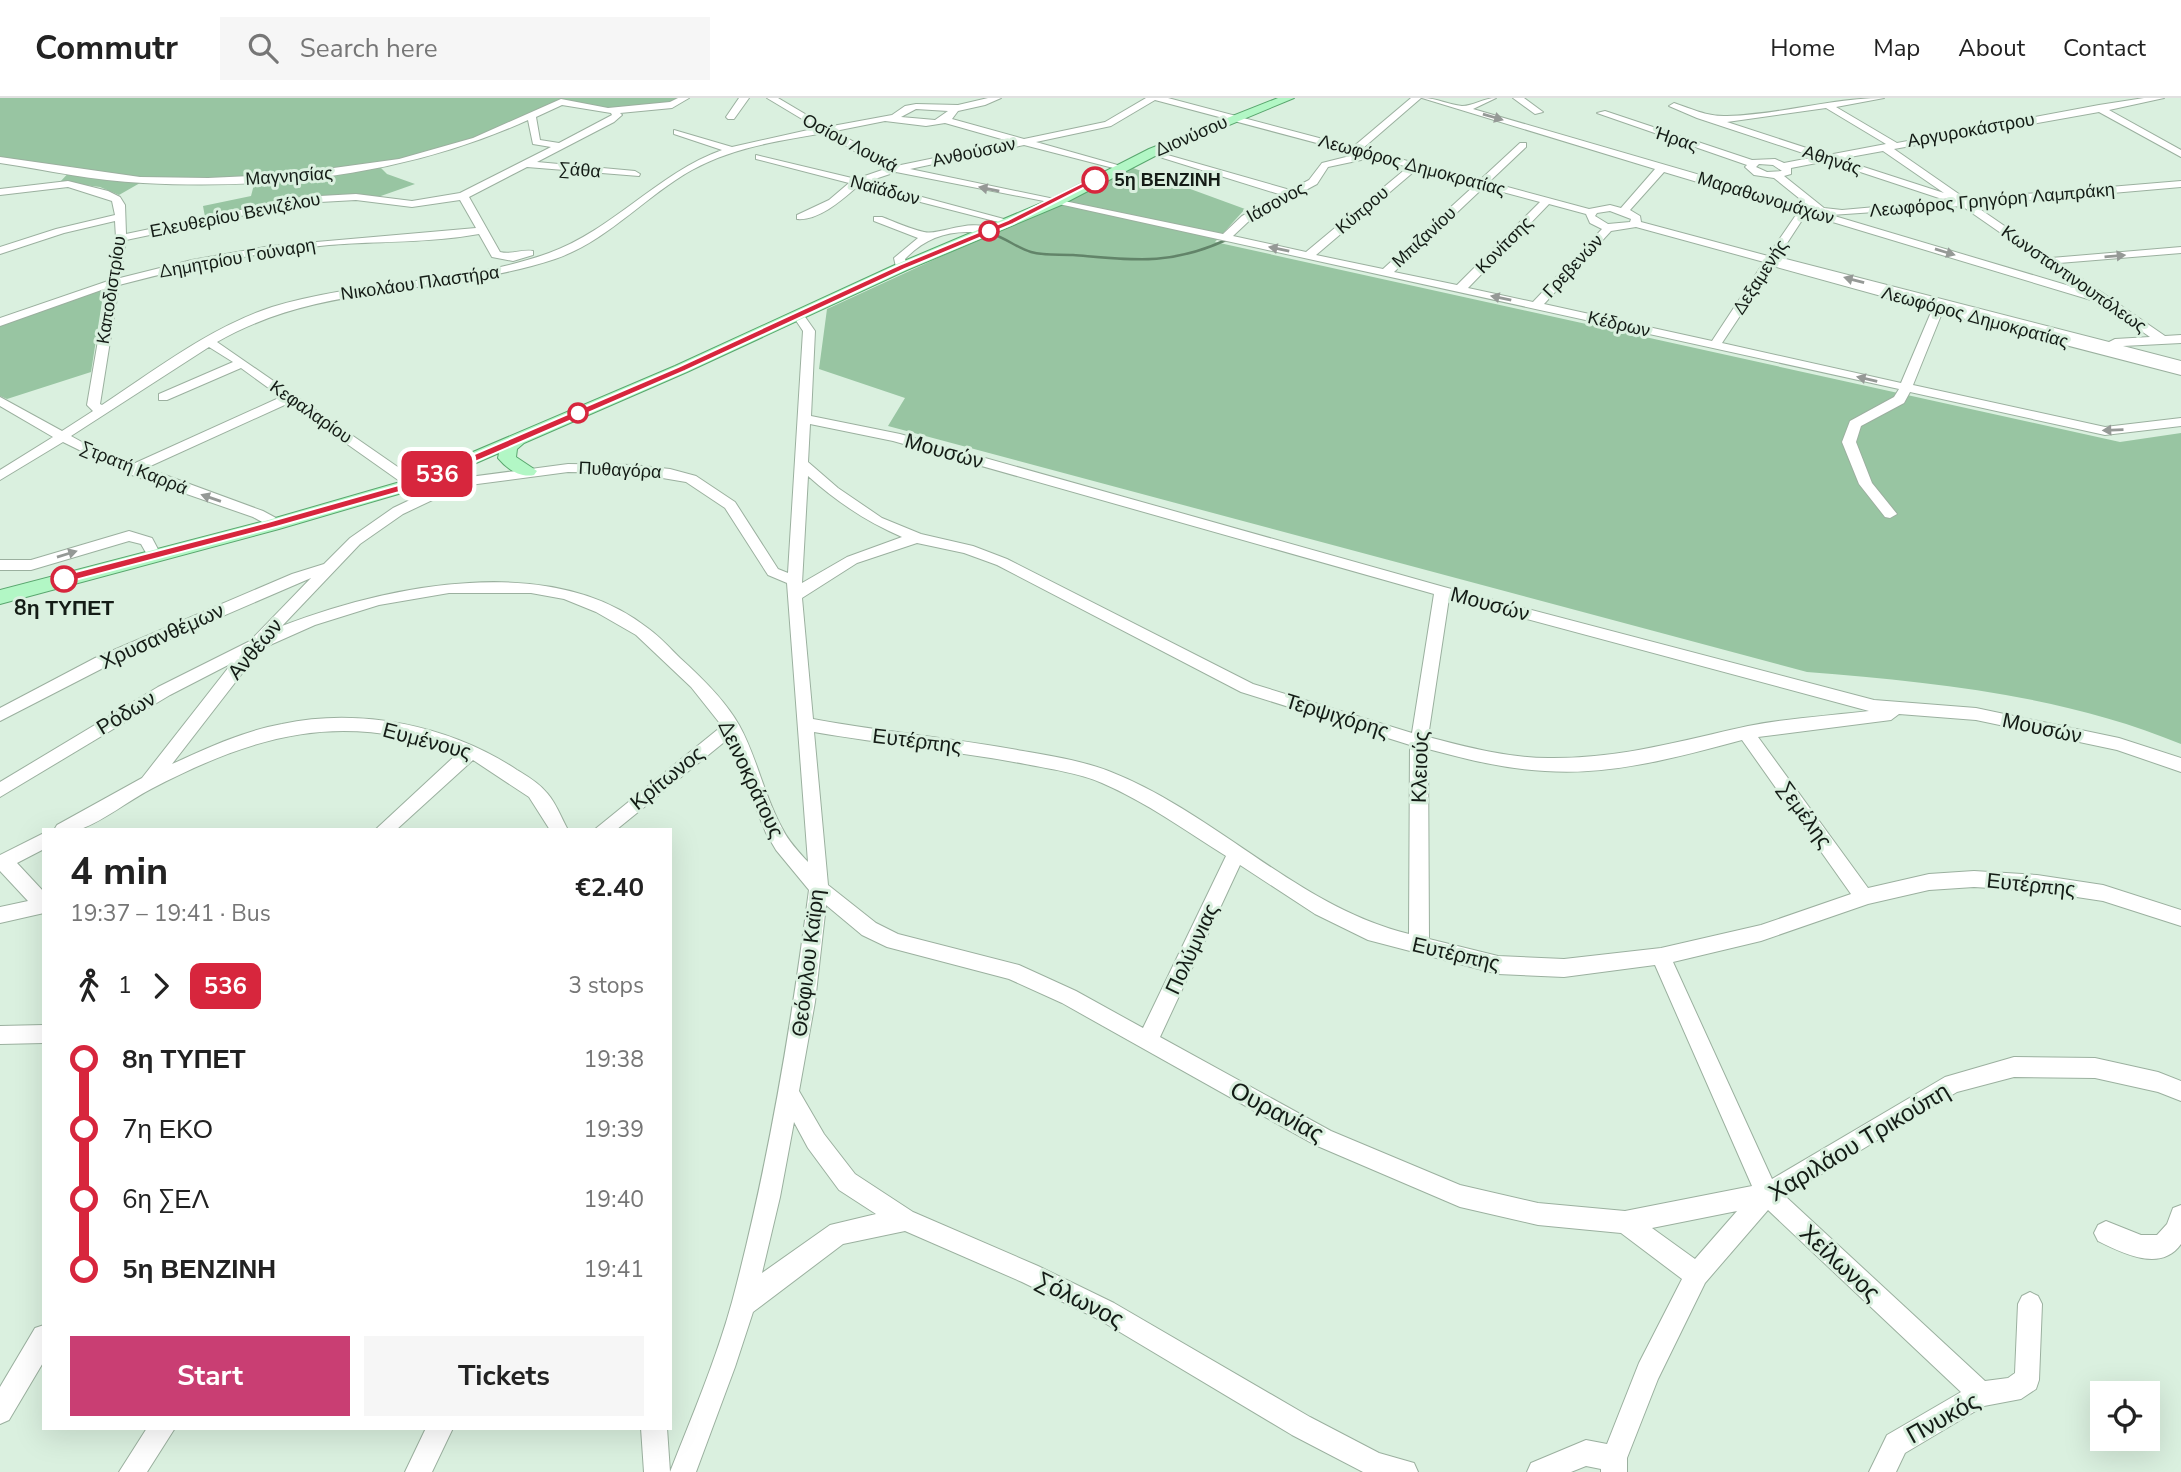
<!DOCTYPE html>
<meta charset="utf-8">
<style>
body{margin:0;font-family:"Nunito Sans",sans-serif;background:#f6f6f6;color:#222;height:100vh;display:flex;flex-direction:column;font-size:26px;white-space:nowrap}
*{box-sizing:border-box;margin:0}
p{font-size:23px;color:#767676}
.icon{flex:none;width:38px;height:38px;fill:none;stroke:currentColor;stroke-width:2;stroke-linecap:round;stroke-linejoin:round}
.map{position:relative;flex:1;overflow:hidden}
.sheet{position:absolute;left:42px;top:730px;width:630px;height:602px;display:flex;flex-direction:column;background:#fff;border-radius:0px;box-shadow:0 7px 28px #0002}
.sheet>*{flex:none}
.badge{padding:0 14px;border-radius:10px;font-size:24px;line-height:46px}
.tools{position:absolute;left:2090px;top:1283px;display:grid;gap:14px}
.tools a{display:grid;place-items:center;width:70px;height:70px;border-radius:0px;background:#fff;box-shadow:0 7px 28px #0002;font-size:35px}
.map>.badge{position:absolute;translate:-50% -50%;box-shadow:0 0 0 4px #fff}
.legs{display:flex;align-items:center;gap:10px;height:77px;padding:0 28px;font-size:23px}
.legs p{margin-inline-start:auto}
.headline{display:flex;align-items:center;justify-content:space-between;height:119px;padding:0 28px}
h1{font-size:38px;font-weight:700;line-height:52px}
.action{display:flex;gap:14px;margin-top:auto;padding:14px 28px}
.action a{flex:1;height:80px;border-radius:0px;background:#c93e73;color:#fff;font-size:28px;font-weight:700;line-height:80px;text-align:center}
.action a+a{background:#f6f6f6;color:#222}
ul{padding:0 28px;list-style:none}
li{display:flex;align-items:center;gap:24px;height:70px;font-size:26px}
li i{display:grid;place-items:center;width:10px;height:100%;margin:0 9px;background:currentColor}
li i::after{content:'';width:18px;height:18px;margin:-9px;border:5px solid;border-radius:50%;background:#fff}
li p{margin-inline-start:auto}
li:first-child i{background:linear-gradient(#0000 50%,currentColor 0)}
li:last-child i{background:linear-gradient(currentColor 50%,#0000 0)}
header{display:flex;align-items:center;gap:42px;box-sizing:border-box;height:98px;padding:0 35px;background:#fff;border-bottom:2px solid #e0e0e0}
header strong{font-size:33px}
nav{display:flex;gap:38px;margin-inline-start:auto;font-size:24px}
.search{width:490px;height:63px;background:#f6f6f6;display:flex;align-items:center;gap:18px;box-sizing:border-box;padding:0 24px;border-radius:0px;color:#767676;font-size:26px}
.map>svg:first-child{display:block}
.forest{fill:#98c5a2}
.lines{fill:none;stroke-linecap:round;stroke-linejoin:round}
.stream{stroke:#628469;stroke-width:2.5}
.minor-casing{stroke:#9bb09f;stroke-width:2}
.major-casing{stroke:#59a66e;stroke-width:2}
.minor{fill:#fff;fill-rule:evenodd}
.major{fill:#b2f7c5;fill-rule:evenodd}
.oneway{fill:#959996}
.line-1{fill:#d7263d;stroke:#fff;stroke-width:2}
.stop-1-dot{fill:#fff;stroke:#d7263d;stroke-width:3.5}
.labels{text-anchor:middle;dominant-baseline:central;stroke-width:6;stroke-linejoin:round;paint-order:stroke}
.far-street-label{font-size:18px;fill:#141c16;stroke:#daf0df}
.far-stop-label{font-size:18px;font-weight:bold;fill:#141c16;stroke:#daf0df;text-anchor:start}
.street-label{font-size:21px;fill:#141c16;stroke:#daf0df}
.stop-label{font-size:21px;font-weight:bold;fill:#141c16;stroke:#daf0df}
.near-street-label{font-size:24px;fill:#141c16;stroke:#daf0df}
</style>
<header>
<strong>Commutr</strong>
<div class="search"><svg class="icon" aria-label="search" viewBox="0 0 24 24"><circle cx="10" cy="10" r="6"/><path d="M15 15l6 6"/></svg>Search here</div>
<nav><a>Home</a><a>Map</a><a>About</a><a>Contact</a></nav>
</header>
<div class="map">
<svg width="2181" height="1374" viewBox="0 0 2181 1374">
<rect width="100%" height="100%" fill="#daf0df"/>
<path class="forest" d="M 0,0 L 682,0 L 676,5 L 613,12 L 563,2 L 472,42 L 379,68 L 387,76 L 415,86 L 378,99 L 282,104 L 205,119 L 203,108 L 251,98 L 256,79 L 215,82 L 147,81 L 119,97 L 100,89 L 60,84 L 74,69 L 0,61 Z
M 1133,70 L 1245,111 L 1215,144 L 2120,344 L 2181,335 L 2181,646 C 2063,597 1932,584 1807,574 L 888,328 L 905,300 L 819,271 L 827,211 Z
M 104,191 L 91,274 L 7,301 L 0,298 L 0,227 Z"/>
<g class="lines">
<path class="stream" d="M 992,136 C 1006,140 1017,150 1031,154 C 1046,158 1059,156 1073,157 C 1133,162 1169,168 1226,142"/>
<g class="minor-casing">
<path id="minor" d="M 678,0 L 689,0 L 672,10 L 620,15 L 622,17 L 614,24 L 537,64 L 635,73 L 640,76 L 639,78 L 527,69 L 469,99 L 500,154 C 512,157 522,151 533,153 L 533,157 L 513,163 L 492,159 L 479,136 C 429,145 379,143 329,147 C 258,154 188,169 119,187 L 100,306 L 102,307 C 155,272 211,229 272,209 C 363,181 460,187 549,155 C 613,132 658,75 722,52 L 674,36 L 674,32 L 732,49 L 817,30 L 767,0 L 778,0 L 827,29 L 892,17 L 905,8 L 916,6 L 958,7 L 988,0 L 1001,0 L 985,7 L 958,13 L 952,21 L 1024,41 L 1105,24 L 1146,0 L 1168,0 L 1353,49 L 1411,0 L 1421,0 L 1362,51 L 1480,82 L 1520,45 L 1526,45 L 1526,49 L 1489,84 L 1589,111 L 1610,107 L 1621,110 L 1655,71 L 1422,0 C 1437,0 1449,7 1462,8 C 1473,8 1484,0 1496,0 L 1473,11 L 1810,109 L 1774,80 L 1754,77 L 1745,69 L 1747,67 L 1597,15 L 1605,13 L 1752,62 L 1775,61 L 1784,65 L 1815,59 L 1697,20 L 1669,8 L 1674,5 C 1692,11 1708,19 1727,18 C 1779,17 1831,0 1884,0 L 1836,9 L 1897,45 L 2099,7 L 2144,0 L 2164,0 L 2109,12 L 2181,52 L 2181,59 L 2099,14 L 1894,51 L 1966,101 L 2181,83 L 2181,89 L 1974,107 L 2051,160 L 2181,149 L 2181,155 L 2059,165 L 2165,238 L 2181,237 L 2181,245 L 2123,248 L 2181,263 L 2181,277 L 1942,215 L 1913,287 L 2105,329 L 2181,320 L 2181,328 L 2105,337 L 1910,294 L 1904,305 L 1861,328 L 1856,344 L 1872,385 L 1897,416 L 1890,420 L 1885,419 L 1859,386 L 1842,344 L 1850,323 L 1894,299 L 1899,291 L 1059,106 L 896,74 L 866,84 L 1015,124 L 1010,127 L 858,88 C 843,101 819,123 797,121 L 797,117 L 829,102 L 849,85 L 756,61 L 756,57 L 856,81 L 885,71 L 824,35 C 779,43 733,49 692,72 C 645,98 608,143 555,161 C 444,198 320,184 217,244 L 418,383 L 418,389 L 408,389 L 289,305 L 146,370 L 263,413 L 276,420 L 279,427 L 277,430 L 267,430 L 264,425 L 253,419 L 126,375 L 63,344 L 0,382 L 0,372 L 53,339 L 0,308 L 0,299 L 62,333 L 93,313 L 87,307 L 107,190 L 0,228 L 0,220 L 108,183 L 116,140 L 115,123 L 64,135 L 0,156 L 0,149 L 56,131 L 115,117 L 112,103 L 68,89 L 0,97 L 0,91 L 68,83 L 108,93 L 120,99 L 125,107 L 126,136 L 302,99 L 356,96 L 412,103 L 460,95 L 551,49 L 533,46 L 528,22 C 406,77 276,92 143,85 C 95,83 47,72 0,65 L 0,59 L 140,79 L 208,80 L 290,76 L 399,61 L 473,40 L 561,1 L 608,10 L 670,4 ZM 1155,2 L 1358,56 L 1322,65 L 1309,82 L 1290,92 L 1150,52 L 1150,56 L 1282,97 L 1242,118 L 1223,136 L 910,71 L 1024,47 L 1121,72 L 1121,68 L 1036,44 L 1111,28 ZM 562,7 L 611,15 L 612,17 L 559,45 L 540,42 L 536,19 ZM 1826,10 L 1886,46 L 1828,57 L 1727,24 ZM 916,11 L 948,13 L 935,22 L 901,19 ZM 885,23 L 926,28 L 945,25 L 1012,44 L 896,68 L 835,33 ZM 1883,53 L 1944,95 L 1839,61 ZM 1367,58 L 1408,69 L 1306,154 L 1233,138 L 1250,122 L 1317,86 L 1328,69 L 1361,62 ZM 1827,63 L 1942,101 L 1951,100 L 1954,102 L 1842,112 L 1824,110 L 1784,78 L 1791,76 L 1791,70 ZM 1759,66 L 1773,67 L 1782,73 L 1767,74 L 1756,69 ZM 1417,71 L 1475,87 L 1383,171 L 1316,157 ZM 1664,74 L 1798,114 L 1768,158 L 1641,124 L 1640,118 L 1630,112 ZM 1484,89 L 1540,104 L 1457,187 L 1394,174 ZM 356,102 L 412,109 L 460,102 L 476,130 L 271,148 L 192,162 L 120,180 L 126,142 L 302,105 ZM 1549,106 L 1586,116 L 1590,125 L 1602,131 L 1533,204 L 1468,190 ZM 1962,108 L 2083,192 L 1831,117 ZM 1610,113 L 1631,121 L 1630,124 L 1608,126 L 1595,118 L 1597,115 ZM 1806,116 L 2101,205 L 2150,239 L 2115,241 L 2109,244 L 1778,159 ZM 1636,129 L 1764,164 L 1712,243 L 1544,206 L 1611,133 ZM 1773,168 L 1932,212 L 1901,285 L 1722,245 ZM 209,249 L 233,264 L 159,296 L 159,302 L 167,302 L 241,270 L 281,299 L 133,366 L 98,353 L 71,338 Z
M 739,0 L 749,0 L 734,21 L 728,21 L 726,19 Z
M 1513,0 L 1524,0 L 1543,14 L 1535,16 Z
M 874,119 L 882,119 C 895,124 910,131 924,134 C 941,138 972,118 994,133 C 987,138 976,134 967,134 C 942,134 922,143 905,161 L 908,169 L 902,172 L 896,169 L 894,160 L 918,140 L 874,123 Z
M 799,214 L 803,216 L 815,233 L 811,318 L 900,336 L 1444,489 L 1874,602 L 1976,610 L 2119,640 L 2181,660 L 2181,674 L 2117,652 L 1976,622 L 1899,616 L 1891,622 L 1758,639 L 1868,790 L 1929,776 L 1974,773 L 2037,777 L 2103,787 L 2181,812 L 2181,828 L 2103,803 L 2037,793 L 1974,789 L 1929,792 L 1868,806 L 1761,843 L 1673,864 L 1772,1081 L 1945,979 L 2014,959 L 2095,960 L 2158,974 L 2181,983 L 2181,1003 L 2158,994 L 2095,980 L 2014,979 L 1957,994 L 1785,1098 L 1985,1283 L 2008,1280 L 2015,1275 L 2018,1206 L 2022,1198 L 2030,1194 L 2038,1198 L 2042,1206 L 2039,1282 L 2036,1291 L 2021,1301 L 1984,1308 L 1905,1355 L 1896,1374 L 1869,1374 L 1887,1337 L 1961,1294 L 1768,1112 L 1705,1185 L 1658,1281 L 1627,1360 L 1627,1374 L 1601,1374 L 1601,1371 L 1586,1368 L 1571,1374 L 1527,1374 L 1531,1365 L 1586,1342 L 1607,1346 L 1639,1265 L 1682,1181 L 1621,1135 L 1538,1127 L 1460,1109 L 1315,1047 L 1062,905 L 1009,881 L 887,849 L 862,837 L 826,807 L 815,904 L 799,993 L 824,1036 L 855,1076 L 913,1114 L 1038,1168 L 1114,1205 L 1310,1319 L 1379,1355 L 1414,1365 L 1418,1374 L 1363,1374 L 1292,1337 L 1098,1221 L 1022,1184 L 905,1133 L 843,1146 L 753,1214 L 735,1269 L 696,1374 L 670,1374 C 692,1318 716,1262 732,1204 C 768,1069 791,930 809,792 L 776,752 L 766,735 L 728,641 L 616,732 L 594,732 L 722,628 L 691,589 L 636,537 L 596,514 L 564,501 L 531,495 L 449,495 L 379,507 L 315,527 L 261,551 L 172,666 C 207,650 243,633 282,626 C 361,609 451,628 517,672 C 527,678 539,685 547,695 C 556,705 561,719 568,732 L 550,732 L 529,699 L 473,662 L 396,732 L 375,732 L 458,655 C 342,612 257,636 151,691 C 128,703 105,722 81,731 C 73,733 62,732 54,732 L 57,727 L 142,680 L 232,565 L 170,597 L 0,699 L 0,684 L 158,589 L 250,543 L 311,480 L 107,568 L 0,623 L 0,610 L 95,560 L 292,476 L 324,466 L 350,440 L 393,410 L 454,381 L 568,366 L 633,367 L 670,371 L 696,378 L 735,404 L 778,471 L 788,475 L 803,233 L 793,218 ZM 810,326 L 893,343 L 1434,496 L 1412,635 L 1253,586 L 1007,461 L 973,448 L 921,436 L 882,420 L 838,390 L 808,364 ZM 568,374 L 633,375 L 686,384 L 725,410 L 768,477 L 787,485 L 808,764 C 798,753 788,743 782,730 C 764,698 757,659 739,627 C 725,602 701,579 680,560 C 670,550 660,539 649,531 C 552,453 388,487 282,528 L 360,446 L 403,416 L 462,388 ZM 808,378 C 837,404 867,424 902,439 L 847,459 L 802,485 ZM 917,445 L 964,455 L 997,467 L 1241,594 L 1410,647 L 1409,836 C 1298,809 1217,716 1111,674 C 1084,663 1052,658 1023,653 C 954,640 883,634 813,621 L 802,500 L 857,465 ZM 1449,500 L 1869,613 C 1829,618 1787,620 1748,628 C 1679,643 1620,661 1548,660 C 1508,660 1467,649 1428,639 ZM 814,634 C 884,646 955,653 1025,666 C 1050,671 1079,675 1102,685 C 1146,704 1186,733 1226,758 L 1143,930 L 1076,893 L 1019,867 L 898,836 L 876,825 L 828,787 ZM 1742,642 L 1851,796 L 1761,827 L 1661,850 L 1564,861 L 1498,858 L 1429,841 L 1428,651 C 1466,661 1504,671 1545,673 C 1611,678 1678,659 1742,642 ZM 1240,767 L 1315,816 L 1368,842 L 1498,876 L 1564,879 L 1655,867 L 1752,1088 L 1625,1113 L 1538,1105 L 1460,1087 L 1331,1033 L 1160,939 ZM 794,1024 L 808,1050 L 839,1092 L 876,1116 L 830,1127 L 762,1175 L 780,1099 ZM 1737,1113 L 1695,1161 L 1652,1130 Z
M 129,433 L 152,440 L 161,457 L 159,460 L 149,460 L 141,446 L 129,443 L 31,472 L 0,472 L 0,462 L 31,462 Z
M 44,735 L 44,751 L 17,765 L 44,794 L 44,815 L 0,825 L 0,809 L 28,803 L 0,773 L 0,757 Z
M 44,927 L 44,945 L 0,946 L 0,928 Z
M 2181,1107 L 2181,1146 C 2161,1175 2122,1155 2098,1143 L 2094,1135 L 2098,1127 L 2106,1123 L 2141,1137 L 2157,1137 L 2167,1126 L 2173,1110 Z
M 44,1227 L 44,1263 L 9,1322 L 0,1326 L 0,1289 L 35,1230 Z
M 147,1330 L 175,1330 L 147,1374 L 119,1374 Z
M 426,1330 L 453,1330 L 432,1374 L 405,1374 Z
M 641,1330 L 667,1330 L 670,1374 L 644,1374 Z"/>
</g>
<g class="major-casing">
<path id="major" d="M 1278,0 L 1294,0 L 1157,57 L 1061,107 L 907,172 L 687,274 L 524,345 L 517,351 L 516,359 L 537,373 L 534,377 C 520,380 507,371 498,360 L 499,355 L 419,390 L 279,431 L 0,506 L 0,492 L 265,423 L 407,382 L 675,268 L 897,166 L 1051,101 L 1149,51 Z"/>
</g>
<use href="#minor" class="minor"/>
<use href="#major" class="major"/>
</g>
<defs><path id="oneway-solid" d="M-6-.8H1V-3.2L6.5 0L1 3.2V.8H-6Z" transform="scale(1.75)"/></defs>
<g class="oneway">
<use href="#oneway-solid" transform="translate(1493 19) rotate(16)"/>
<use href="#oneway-solid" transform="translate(989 91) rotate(-169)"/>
<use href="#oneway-solid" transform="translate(1279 151) rotate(-168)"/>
<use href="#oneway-solid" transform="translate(1945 154) rotate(17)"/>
<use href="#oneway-solid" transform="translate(2115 158) rotate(-5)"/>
<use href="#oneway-solid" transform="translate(1854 182) rotate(-165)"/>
<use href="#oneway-solid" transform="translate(1501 200) rotate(-168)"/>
<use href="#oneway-solid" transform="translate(1867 281) rotate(-167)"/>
<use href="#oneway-solid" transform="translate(2113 332) rotate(178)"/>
<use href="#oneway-solid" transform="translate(211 400) rotate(-161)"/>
<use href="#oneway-solid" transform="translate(67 456) rotate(-17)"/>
</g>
<path class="line-1" d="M 1092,80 L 1099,82 L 1013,126 L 905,171 L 685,273 L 417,389 L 276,429 L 64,485 L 58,481 L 60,478 L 268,424 L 409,384 L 678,269 L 899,167 L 1008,122 Z"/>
<g class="stop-1-dot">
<circle cx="1095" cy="82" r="12"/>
<circle cx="989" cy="133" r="9"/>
<circle cx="578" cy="315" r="9"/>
<circle cx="64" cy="481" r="12"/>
</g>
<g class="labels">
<g class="far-street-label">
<text transform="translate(1971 32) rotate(-10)">Αργυροκάστρου</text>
<text transform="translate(1191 38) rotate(-23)">Διονύσου</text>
<text transform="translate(1676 41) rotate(18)">Ήρας</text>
<text transform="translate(850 45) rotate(28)">Οσίου Λουκά</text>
<text transform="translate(974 54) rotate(-12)">Ανθούσων</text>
<text transform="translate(1832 62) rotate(18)">Αθηνάς</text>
<text transform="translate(1412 67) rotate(15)">Λεωφόρος Δημοκρατίας</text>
<text transform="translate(580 72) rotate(4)">Σάθα</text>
<text transform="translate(289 78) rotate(-4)">Μαγνησίας</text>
<text transform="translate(885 92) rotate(15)">Ναϊάδων</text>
<text transform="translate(1766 100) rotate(17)">Μαραθωνομάχων</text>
<text transform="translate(1992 102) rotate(-5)">Λεωφόρος Γρηγόρη Λαμπράκη</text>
<text transform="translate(1276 104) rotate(-29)">Ιάσονος</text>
<text transform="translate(1362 112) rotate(-40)">Κύπρου</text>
<text transform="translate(235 117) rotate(-11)">Ελευθερίου Βενιζέλου</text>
<text transform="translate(1424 139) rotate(-43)">Μπιζανίου</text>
<text transform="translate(1504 147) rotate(-45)">Κονίτσης</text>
<text transform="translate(237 160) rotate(-10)">Δημητρίου Γούναρη</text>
<text transform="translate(1573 168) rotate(-47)">Γρεβενών</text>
<text transform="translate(1760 179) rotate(-57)">Δεξαμενής</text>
<text transform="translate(2074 181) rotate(35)">Κωνσταντινουπόλεως</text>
<text transform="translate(420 185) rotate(-8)">Νικολάου Πλαστήρα</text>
<text transform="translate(111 192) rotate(-81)">Καποδιστρίου</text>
<text transform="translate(1975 219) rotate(15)">Λεωφόρος Δημοκρατίας</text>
<text transform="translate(1619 226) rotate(13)">Κέδρων</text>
<text transform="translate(311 314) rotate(35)">Κεφαλαρίου</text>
<text transform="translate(134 370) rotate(22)">Στρατή Καρρά</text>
<text transform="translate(620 372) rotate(3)">Πυθαγόρα</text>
</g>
<g class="far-stop-label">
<text x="1114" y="82">5η ΒΕΝΖΙΝΗ</text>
</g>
<g class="street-label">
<text transform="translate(944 353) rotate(16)">Μουσών</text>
<text transform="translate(1490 506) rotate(15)">Μουσών</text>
<text transform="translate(162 538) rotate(-24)">Χρυσανθέμων</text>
<text transform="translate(255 551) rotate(-50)">Ανθέων</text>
<text transform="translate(126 615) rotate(-31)">Ρόδων</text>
<text transform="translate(1337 618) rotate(17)">Τερψιχόρης</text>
<text transform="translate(2042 630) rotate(12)">Μουσών</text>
<text transform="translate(427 643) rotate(15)">Ευμένους</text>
<text transform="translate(917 643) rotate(7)">Ευτέρπης</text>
<text transform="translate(1420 669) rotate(-88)">Κλειούς</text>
<text transform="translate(667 680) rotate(-39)">Κρίτωνος</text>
<text transform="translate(751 681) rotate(65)">Δεινοκράτους</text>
<text transform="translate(1805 717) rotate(54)">Σεμέλης</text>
<text transform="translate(2031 787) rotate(6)">Ευτέρπης</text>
<text transform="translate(1192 851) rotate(-65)">Πολύμνιας</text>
<text transform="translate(1456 856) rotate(13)">Ευτέρπης</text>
<text transform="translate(808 865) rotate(-83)">Θεόφιλου Καϊρη</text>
</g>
<g class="stop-label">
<text x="64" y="510">8η ΤΥΠΕΤ</text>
</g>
<g class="near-street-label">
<text transform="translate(1277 1014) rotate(28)">Ουρανίας</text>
<text transform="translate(1859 1044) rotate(-31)">Χαριλάου Τρικούπη</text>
<text transform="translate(1840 1165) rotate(43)">Χείλωνος</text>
<text transform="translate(1080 1202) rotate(27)">Σόλωνος</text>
<text transform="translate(1943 1320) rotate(-29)">Πνυκός</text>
</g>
</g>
</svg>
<div class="tools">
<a><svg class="icon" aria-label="locate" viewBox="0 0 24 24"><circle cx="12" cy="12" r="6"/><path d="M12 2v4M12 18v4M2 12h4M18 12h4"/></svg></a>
</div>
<b class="badge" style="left:437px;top:376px;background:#d7263d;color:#fff">536</b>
<section class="sheet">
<div class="headline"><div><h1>4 min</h1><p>19:37 – 19:41 · Bus</p></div><b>€2.40</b></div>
<div class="legs"><svg class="icon" aria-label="walk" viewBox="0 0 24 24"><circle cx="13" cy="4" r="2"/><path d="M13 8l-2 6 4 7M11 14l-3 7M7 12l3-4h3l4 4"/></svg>1<svg class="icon" aria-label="forward" viewBox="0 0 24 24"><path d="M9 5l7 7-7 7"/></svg><b class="badge" style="background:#d7263d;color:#fff">536</b><p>3 stops</p></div>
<ul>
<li><i style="color:#d7263d"></i><b>8η ΤΥΠΕΤ</b><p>19:38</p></li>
<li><i style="color:#d7263d"></i><span>7η ΕΚΟ</span><p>19:39</p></li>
<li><i style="color:#d7263d"></i><span>6η ΣΕΛ</span><p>19:40</p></li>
<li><i style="color:#d7263d"></i><b>5η ΒΕΝΖΙΝΗ</b><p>19:41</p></li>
</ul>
<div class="action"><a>Start</a><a>Tickets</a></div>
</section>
</div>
